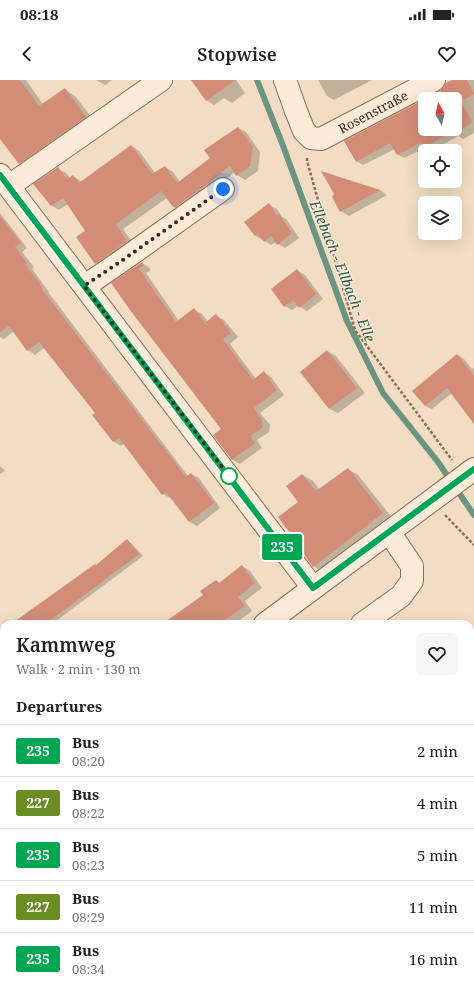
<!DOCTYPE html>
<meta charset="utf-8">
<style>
body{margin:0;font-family:"Noto Serif",serif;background:#f6f6f6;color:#222;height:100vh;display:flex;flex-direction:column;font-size:15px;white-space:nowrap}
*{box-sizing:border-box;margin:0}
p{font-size:13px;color:#767676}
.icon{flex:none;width:22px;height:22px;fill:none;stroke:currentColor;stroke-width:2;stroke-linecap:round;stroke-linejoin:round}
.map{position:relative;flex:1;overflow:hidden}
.sheet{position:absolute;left:0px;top:540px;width:474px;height:372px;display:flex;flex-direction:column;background:#fff;border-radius:12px 12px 0 0;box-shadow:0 4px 16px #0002}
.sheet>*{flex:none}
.badge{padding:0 8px;border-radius:3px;font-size:14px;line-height:26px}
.needle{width:26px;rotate:351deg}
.tools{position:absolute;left:418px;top:12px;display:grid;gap:8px}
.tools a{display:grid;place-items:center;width:44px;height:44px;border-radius:6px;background:#fff;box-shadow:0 4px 16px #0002;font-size:20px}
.you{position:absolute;width:20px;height:20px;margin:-10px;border:3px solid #fff;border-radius:50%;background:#1a73e8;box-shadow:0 0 0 6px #1a73e833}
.map>.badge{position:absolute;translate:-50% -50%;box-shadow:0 0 0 2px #fff}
h2{padding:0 16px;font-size:15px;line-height:36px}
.round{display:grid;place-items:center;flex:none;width:42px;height:42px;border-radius:6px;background:#f6f6f6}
.headline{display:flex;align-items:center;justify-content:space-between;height:68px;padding:0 16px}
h1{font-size:19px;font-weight:600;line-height:30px}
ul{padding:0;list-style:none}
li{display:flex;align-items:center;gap:12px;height:52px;padding:0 16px;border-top:1px solid #e0e0e0}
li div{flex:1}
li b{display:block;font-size:15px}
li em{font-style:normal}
li .badge{min-width:44px;font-weight:700;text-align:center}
.status{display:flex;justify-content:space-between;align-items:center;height:28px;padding:0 20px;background:#fff;direction:ltr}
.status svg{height:11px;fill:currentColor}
header{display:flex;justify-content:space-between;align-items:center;height:52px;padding:0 16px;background:#fff;font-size:18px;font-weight:600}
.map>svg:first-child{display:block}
.green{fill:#d1ce96}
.shadow{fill:#0003}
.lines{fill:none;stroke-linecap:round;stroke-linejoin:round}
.stream{stroke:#6b9483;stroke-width:6}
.building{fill:#d38d76;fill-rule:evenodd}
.minor-casing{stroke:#8e6c58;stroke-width:24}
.path{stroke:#8e6c58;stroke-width:2.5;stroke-dasharray:3 2;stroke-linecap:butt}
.minor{stroke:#fcebd8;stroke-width:22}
.line-casing{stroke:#fff;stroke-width:9}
.line{stroke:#00a651;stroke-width:6}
.walk{stroke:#3d271d;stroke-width:4;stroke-dasharray:0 7.2}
.stop-dot{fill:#fff;stroke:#00a651;stroke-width:2}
.labels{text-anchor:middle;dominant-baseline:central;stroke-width:3;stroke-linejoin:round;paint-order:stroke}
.street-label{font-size:13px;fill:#3d271d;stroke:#f9e8d4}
.water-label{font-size:14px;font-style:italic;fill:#2b5e52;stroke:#f9e8d4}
</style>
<div class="status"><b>08:18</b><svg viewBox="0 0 49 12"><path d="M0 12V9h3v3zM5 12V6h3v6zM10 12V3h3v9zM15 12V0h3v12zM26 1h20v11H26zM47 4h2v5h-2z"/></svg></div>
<header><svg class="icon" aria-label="back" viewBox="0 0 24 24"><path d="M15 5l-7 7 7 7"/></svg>Stopwise<svg class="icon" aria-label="heart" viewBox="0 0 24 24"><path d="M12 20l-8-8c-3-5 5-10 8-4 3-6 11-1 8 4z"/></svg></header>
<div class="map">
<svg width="474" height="912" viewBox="0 0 474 912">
<rect width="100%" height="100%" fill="#f2dcc3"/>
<path class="green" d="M 474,562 L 474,700 L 470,703 L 470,564 Z"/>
<path class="shadow" d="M 0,0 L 26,0 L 43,24 L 65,10 L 75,16 L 96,43 L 30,89 L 19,83 L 0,58 Z
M 96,0 L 112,0 L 105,5 Z
M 192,0 L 236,0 L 245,13 L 232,23 L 224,18 L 214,25 L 206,20 Z
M 318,0 L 372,0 L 334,20 L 327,16 Z
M 454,0 L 474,0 L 474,53 L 463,59 L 458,56 L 431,71 L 425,68 L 404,78 L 397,74 L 395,69 L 363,85 L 356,81 L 425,20 L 425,49 L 455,49 L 455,19 L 427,19 L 440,12 Z
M 238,48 L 246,52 L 260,72 L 258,91 L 245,100 L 237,95 L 235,92 L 209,113 L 181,131 L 173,127 L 167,118 L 123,149 L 135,166 L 104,188 L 96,183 L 87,151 L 68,124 L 59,130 L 52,126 L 35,104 L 58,89 L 66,93 L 70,98 L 73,96 L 82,102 L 132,66 L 139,71 L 155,93 L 165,87 L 173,92 L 180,102 L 211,79 Z
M 323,93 L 380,110 L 387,115 L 349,136 L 341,131 L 335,114 Z
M 269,125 L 277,129 L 282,137 L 286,139 L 299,158 L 285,168 L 278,164 L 276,162 L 271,165 L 256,156 L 246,142 Z
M 0,133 L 27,168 L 22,172 L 34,187 L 32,189 L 49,212 L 48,212 L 188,396 L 191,394 L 199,398 L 220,428 L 197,446 L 190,442 L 172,417 L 170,418 L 163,414 L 124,363 L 121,366 L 113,361 L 96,333 L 45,267 L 35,275 L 28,270 L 14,251 L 4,259 L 0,257 Z
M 142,183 L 149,187 L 151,190 L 146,193 L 179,241 L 194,230 L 202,234 L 208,242 L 216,236 L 224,240 L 238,257 L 230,264 L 256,299 L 264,292 L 271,297 L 284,315 L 260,333 L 270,345 L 269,352 L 257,360 L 262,368 L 240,384 L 233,380 L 214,356 L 222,350 L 122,217 Z
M 298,191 L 305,195 L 323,219 L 307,231 L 298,226 L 292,230 L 285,226 Z
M 327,271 L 336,276 L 365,313 L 338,333 L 330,329 L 302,292 Z
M 458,275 L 464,279 L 472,289 L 474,288 L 474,342 L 452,313 L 432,329 L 425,326 Z
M 0,386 L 5,391 L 0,394 Z
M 348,389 L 358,395 L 393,439 L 324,492 L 313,486 L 300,422 L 303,395 L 313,401 L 320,410 Z
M 127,461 L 131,463 L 143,476 L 52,544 L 13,544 L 97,486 Z
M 242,486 L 250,491 L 262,508 L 245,521 L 252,531 L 234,544 L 154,544 L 159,541 L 164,544 L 205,516 L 216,501 L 220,503 Z
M 4,623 L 4,665 L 0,659 L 0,629 L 1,629 L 0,626 Z
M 4,771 L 4,842 L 0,845 L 0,774 Z
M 61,908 L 112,908 L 115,912 L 73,912 L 71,909 L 67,911 Z"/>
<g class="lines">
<path class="stream" d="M 257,0 L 282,63 L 347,241 L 383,313 L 438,382 L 474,435"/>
</g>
<path class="building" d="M 0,0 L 20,0 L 39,26 L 65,8 L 86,37 L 19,84 L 0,59 Z
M 191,0 L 236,0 L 206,21 Z
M 452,0 L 467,0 L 474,13 L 474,14 L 461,21 L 472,42 L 455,54 L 453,51 L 423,68 L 420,63 L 397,75 L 390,63 L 356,82 L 344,61 L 440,11 L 444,7 L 446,3 ZM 425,19 L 455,19 L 455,49 L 425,49 Z
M 238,47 L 253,67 L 250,86 L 236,96 L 230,86 L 201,109 L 175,127 L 175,126 L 173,127 L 161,111 L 116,144 L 127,161 L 95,184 L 76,157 L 85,151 L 63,118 L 51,126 L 33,104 L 58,87 L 67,99 L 73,95 L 79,103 L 131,65 L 152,94 L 165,86 L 177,103 L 210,78 L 204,70 Z
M 321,91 L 380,110 L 340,132 L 332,117 L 334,114 Z
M 269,123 L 277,135 L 279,134 L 292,153 L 277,165 L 271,156 L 264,162 L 258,154 L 255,156 L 244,142 Z
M 0,136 L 21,163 L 15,167 L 27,183 L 25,184 L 42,207 L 41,208 L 186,397 L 191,393 L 214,423 L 189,442 L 166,412 L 162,415 L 119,358 L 113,362 L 92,335 L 95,333 L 39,262 L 27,271 L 9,246 L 0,252 Z
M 142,182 L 144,185 L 139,189 L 176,242 L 194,228 L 205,243 L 216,234 L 231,253 L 223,259 L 253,300 L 264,291 L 277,310 L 254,328 L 262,340 L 262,348 L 250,356 L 255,363 L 232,380 L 213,355 L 221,349 L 130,230 L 111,203 Z
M 297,189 L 316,214 L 299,228 L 293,220 L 284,227 L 271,209 Z
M 327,270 L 357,308 L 329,329 L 300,292 Z
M 457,274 L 474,296 L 474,344 L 447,308 L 425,326 L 412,311 Z
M 348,388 L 383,433 L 313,487 L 294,461 L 295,460 L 278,437 L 298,422 L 286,406 L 302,394 L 316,411 Z
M 127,459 L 139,474 L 67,528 L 44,544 L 11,544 L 95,484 L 96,485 Z
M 242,485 L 255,503 L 238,517 L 245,526 L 219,544 L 162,544 L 203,515 L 200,511 L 216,500 L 219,503 Z"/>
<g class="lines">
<g class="minor-casing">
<g id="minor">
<path id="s1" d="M 285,0 L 296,31 L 304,51 L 311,58 L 321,59 L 434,0"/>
<path d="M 0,95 L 313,508"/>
<path d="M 9,106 L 161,0"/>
<path d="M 85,206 L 120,182 L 223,109"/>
<path d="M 265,544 L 474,389"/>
<path d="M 362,544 L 401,516 L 412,501 L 412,486 L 389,452"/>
<path d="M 0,694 L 4,699"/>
<path d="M 0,741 L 4,738"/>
<path d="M 143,908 L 145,912"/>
</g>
</g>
<path class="path" d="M 307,78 L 307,81 L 355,250 L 452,380
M 445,435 L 474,465"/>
<use href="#minor" class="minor"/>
</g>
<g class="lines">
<g class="line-casing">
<path id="line" d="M 0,95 L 313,508 L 474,389"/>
</g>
<use href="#line" class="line"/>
<path class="walk" d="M 223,109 L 120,182 L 84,206 L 229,396"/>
</g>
<circle class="stop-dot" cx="229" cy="396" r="8"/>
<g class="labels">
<g class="street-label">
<text stroke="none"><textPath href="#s1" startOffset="133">Rosenstraße</textPath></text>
</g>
<g class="water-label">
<text transform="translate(343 191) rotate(68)">Ellebach - Ellbach - Elle</text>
</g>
</g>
</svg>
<div class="tools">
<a><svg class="needle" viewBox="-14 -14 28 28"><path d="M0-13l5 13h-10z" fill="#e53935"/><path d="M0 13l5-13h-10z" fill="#767676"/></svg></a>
<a><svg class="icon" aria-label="locate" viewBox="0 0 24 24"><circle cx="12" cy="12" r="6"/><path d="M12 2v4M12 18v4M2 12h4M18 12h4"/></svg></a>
<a><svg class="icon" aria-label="layers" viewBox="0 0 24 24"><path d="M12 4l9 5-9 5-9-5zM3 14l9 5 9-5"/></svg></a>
</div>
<div class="you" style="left:223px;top:109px"></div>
<b class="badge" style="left:282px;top:467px;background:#00a651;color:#fff">235</b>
<section class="sheet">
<div class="headline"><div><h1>Kammweg</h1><p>Walk · 2 min · 130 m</p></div><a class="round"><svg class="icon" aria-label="heart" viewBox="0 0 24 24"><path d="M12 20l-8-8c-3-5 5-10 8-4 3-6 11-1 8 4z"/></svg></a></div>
<h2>Departures</h2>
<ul>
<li><span class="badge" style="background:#00a651;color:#fff">235</span><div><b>Bus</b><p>08:20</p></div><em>2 min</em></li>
<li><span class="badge" style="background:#6b8e23;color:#fff">227</span><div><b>Bus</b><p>08:22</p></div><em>4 min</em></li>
<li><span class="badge" style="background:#00a651;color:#fff">235</span><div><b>Bus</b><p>08:23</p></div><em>5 min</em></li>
<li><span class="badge" style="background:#6b8e23;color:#fff">227</span><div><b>Bus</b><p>08:29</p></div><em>11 min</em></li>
<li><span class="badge" style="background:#00a651;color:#fff">235</span><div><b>Bus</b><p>08:34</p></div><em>16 min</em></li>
</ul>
</section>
</div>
